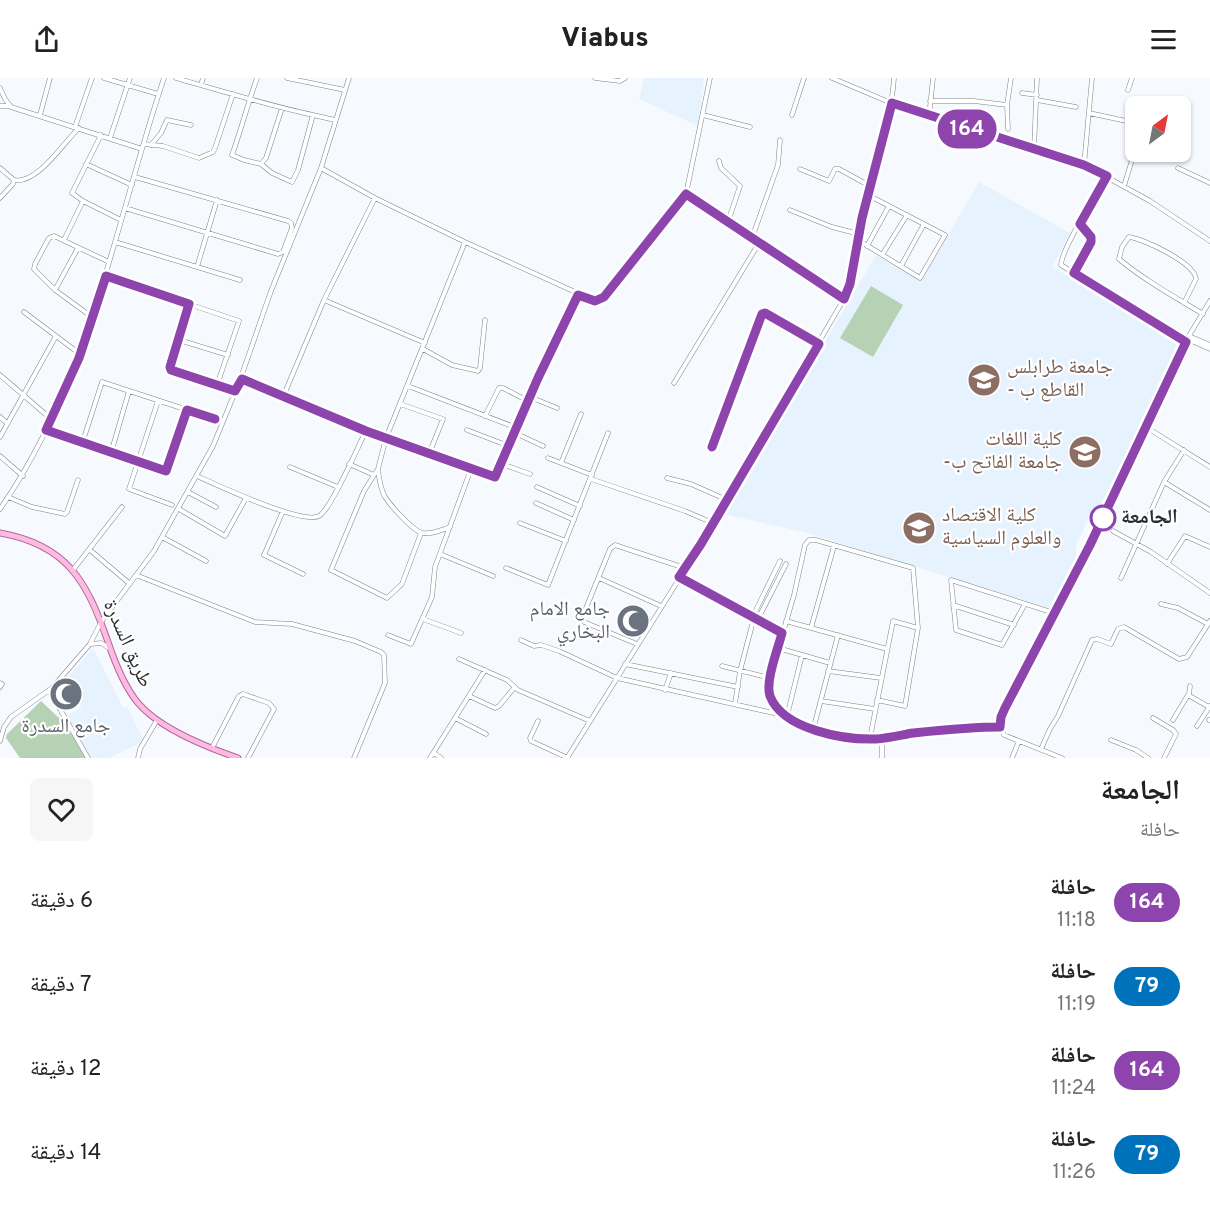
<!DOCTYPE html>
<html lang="ar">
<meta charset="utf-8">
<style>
body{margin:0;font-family:Overpass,"Noto Naskh Arabic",sans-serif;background:#f6f6f6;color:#222;direction:rtl;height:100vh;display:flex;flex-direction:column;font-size:22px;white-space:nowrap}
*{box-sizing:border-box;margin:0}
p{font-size:20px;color:#767676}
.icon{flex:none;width:33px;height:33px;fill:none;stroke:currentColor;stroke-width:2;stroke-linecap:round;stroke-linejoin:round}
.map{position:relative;height:680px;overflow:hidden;direction:ltr}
.sheet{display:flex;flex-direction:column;background:#fff;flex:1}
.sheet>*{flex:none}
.badge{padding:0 12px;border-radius:20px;font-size:21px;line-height:39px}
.needle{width:39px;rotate:32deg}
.tools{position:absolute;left:1125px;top:18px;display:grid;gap:12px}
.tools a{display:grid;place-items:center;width:66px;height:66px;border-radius:9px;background:#fff;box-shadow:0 2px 4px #0004;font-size:30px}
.map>.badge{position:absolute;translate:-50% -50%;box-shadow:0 0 0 3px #fff}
.round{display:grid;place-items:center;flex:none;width:63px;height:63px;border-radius:9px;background:#f6f6f6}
.summary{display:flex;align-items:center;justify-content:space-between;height:102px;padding:0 30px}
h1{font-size:28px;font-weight:800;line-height:45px}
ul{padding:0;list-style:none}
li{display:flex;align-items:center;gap:18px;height:84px;padding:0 30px}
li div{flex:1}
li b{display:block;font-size:22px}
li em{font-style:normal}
li .badge{min-width:66px;font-weight:700;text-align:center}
header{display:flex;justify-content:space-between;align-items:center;height:78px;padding:0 30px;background:#fff;font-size:27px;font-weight:800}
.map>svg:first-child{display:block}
.built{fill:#e6f2fd}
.green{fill:#b6d2b4}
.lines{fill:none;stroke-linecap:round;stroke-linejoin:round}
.minor-casing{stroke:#7d8287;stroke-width:5}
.major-casing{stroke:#b26a97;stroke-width:7}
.minor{stroke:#fff;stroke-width:4}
.major{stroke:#fdbae2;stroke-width:5}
.line-casing{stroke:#fff;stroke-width:14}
.line{stroke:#8e44ad;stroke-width:9}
.stop-dot{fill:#fff;stroke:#8e44ad;stroke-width:3}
.labels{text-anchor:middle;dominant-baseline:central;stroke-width:4.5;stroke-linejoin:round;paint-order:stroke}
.education-label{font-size:20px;fill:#785e54;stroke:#fff;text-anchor:start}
.stop-label{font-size:20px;font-weight:bold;fill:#2a2c2e;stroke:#fff;text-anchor:start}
.worship-label{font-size:20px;fill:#5b616d;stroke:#fff;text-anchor:end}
.street-label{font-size:20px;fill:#2a2c2e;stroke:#fff}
</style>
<header><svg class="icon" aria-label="menu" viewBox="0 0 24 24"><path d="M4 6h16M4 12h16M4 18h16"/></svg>Viabus<svg class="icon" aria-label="share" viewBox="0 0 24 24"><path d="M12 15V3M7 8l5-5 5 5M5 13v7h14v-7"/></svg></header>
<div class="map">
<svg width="1210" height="680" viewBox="0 0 1210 680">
<rect width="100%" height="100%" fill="#f6faff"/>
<path class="built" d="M 644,0 L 704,0 L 698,48 L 639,21 Z
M 979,104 L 1070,155 L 1052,189 L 1182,262 L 1179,268 L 1179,275 L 1101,431 L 1088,441 L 1076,468 L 1076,478 L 1072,487 L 1049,530 L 804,454 L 723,436 L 876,177 L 921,203 Z
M 93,570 L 123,630 L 127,629 L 144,663 L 109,680 L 88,680 L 67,637 L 81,630 L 80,623 L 68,599 Z"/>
<path class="green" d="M 871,208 L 903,227 L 873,279 L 840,260 Z
M 41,623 L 59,640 L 89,680 L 20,680 L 6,660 L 7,656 Z"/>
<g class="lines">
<g class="minor-casing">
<path id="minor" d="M 104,0 L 158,16
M 176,0 C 221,13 267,27 313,37 L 298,92 L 292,104 L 272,95 L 261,86 L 244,82 L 232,77 C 241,52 248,25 257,0
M 287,0 L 345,12
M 595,0 L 620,3 L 625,0
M 832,0 L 903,30 L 1092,91 L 1150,123 L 1210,163
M 201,7 L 203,0
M 0,10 L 5,21 L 11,29 L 142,71
M 1128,12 L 1132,0
M 1022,15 L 1037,17
M 1037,22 L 1076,29
M 930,23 L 974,23 L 1007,27
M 0,28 L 11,28
M 1089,35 L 1131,44
M 40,37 L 50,0
M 313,37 L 335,42
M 703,37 L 750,49
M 792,37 L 804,0
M 929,39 L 933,0
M 75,49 L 92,0
M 1008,51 L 1007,27 L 1011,0
M 101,57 L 72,115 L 83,123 L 121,142
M 110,60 L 130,0
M 144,66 L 163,68 L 199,80 L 213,74 L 215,70 L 233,16
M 151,67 L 161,55 L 167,42 L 191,47
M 1034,72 L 1037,0
M 719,83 L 721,90 L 740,108 L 728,144
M 86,86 L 132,107
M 261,86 L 266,80 L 282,30
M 1084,87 L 1092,0
M 0,90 L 14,102 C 37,107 64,64 79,50
M 321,90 L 375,120 L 465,164 L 595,223 L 604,219 L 686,116 L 710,0
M 1178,90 L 1210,105
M 800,91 L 829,103 L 835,91 L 839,91 L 870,108
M 1107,98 C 1097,117 1062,169 1061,187 L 1186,264
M 1124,108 L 1136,69
M 686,116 L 844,221
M 0,120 L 13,106 L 14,102
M 125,130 L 278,176 L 283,174 L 292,150 L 291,145 L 288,143 L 135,99
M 790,132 L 832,149 L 859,156
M 752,160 L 778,87 L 780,62
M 64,162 L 83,123
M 858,162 L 920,200 L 945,157 L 868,117
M 115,164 L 240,202
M 867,168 L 889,128
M 882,177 L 907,137
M 901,188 L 924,146
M 197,189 L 217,122
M 1074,195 L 1092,161 L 1080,146
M 106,198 L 239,243 L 217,307
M 55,212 L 78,170
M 324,222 L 425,265
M 1184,225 L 1196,201 C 1195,185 1144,161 1129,159 L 1122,169 L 1119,181 C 1144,202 1175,219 1203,236
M 189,226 L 171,291 L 235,313
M 24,234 L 80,276
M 92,239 L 55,212 L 34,191 L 35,186 L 49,160 L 54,158 L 109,184
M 1189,258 L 1210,267
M 1187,261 L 1210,271
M 179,262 L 228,277
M 423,271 L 452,287 L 478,293 L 480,290 L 485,242
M 0,297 L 51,341
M 241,301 L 366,353 L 496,399 L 547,281 L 578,217
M 674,305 L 759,165
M 408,308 L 517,350
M 283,319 L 324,222 L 375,120
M 530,319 L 557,330
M 158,323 L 129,411 L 172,427
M 400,326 L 443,341 L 429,376
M 485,338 L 499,310 L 503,310 L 528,323
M 0,339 L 7,345
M 1146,349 L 1210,389
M 46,352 L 166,393 L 187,332
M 467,352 L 509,368
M 515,355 L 543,368
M 0,359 L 56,258
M 82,366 L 102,304 L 215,341
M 712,369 L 762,236 L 765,235 L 819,265
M 111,375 L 129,313
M 0,378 L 23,398
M 548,380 L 592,397
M 561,385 L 581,336
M 349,386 L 374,397
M 502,386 L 530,396
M 290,389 L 338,409
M 378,391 C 379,401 380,410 385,419 C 391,428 412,452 422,455 C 432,457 441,452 450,449
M 197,398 C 217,407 302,447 319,438 C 331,432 358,368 366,353
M 667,400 L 691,406 L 727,422
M 591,401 L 685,433 L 713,445
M 1164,404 L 1210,432
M 537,409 L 580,428
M 188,414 L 216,429
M 8,419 L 32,429 L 65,436 L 67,434 L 78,402
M 536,425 L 574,442
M 0,431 C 90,302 115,146 164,0
M 179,431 L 225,458 L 246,420
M 283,433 L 264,477 L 303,496
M 520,445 L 566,463
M 1113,453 L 1151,474 L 1210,515
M 421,455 L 402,506 L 387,520 L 331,492 L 364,413 L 378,391 L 386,360 L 465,164
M 162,459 L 206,483
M 90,472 L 130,506
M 440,476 L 493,498
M 1167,486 L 1185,458 L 1210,469
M 506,490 L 548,507 L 608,355
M 73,492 L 122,429
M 136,497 L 255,544 L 292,546 L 355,563 L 381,574 L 384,577 L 385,605 L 354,680
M 679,499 L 782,555
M 599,500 L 661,528
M 1121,500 L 1164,404 L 1184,372
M 1025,526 L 1002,567 L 956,552 L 951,502 L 1054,535
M 1161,526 L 1178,530 L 1208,546
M 953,527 L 1014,547
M 423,541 L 461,555
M 758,541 L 786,486
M 786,543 L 887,571
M 811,550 L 834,468
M 388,557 L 411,566 L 432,519 L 435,489 L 471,391
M 521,562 L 534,568 L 541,567 L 559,573 L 617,600 L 787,638 L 802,577
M 91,566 L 101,565 L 109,570
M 637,566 L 584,544 L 582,540 L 610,471 L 615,467 L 685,490
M 778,570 L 830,585
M 459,581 L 507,602 L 518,612 L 590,643
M 625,586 L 738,609
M 722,588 L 770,600
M 828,593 L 881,600
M 0,605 L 2,606 L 0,609
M 49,612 L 88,680
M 665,612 L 671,595
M 1189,617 L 1190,608
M 469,618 L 495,630 L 499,628 L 514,610
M 877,622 L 905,628 L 918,550 L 913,490 L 816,462 L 809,462 L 805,467 L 794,517 L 769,602 L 770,617 L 787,638 L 821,655 L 875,661 L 970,649 L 1000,649
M 821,623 L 875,631
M 735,626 L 740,593 L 756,532 L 780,483
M 455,640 L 486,656
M 1153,640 L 1173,652 L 1176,656 L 1164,680
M 1173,642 L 1188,617 L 1209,629
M 1209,642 L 1210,642
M 538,643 L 530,660 L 531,663 L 568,680
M 1197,648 L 1210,628
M 813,652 L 838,557
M 870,660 L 893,543 L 918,550
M 1111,662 L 1136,672 L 1148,680
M 0,663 L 4,649 L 11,639 L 52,610 L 90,566 L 101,544 L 154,473 L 213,368 L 240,302 L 271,213 L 321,90 L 349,0
M 212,670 L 239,618 L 243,616 L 269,625 L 274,631 L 248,680
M 1041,671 L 1050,651 L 1058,638 L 1092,562 L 1097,561 L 1111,566 L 1118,551 L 1124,549 L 1179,581 L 1187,579 L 1210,543
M 434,675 L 441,680
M 138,680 L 140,671 L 157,642
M 430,680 L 485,592
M 567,680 L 701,466 L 844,221 C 856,196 856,167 862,140 C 872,94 891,47 894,0
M 882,680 L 882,660
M 1012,680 L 1019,663
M 1062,680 L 1004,657 L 1000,649 L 1001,639 L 1097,453 L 1187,261 L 1210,223"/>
</g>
<g class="major-casing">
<path id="major" d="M 0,455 C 68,467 87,504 108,564 C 115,585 124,608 138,625 C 160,651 206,669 238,680"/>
</g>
<use href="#minor" class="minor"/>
<use href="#major" class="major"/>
</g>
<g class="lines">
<g class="line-casing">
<path id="line" d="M 215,341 L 187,332 L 166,393 L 46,352 L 79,280 L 106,198 L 189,226 L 170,289 L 171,292 L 235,313 L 242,301 L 366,353 L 495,399 L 538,300 L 578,217 L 595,223 L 604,219 L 686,116 L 844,221 L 850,206 L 862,140 L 892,25 L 1084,87 L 1107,98 L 1080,146 L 1091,159 L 1091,164 L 1074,195 L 1186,264 L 1090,467 L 1005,630 L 1001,639 L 1000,649 C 970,649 942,652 913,655 C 901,657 888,660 876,661 C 845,662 783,652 770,618 C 765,603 778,571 782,555 L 679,499 L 701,466 L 819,266 L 765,235 L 762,236 L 712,369"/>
</g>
<use href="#line" class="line"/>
</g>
<defs>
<g id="university-disc" transform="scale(1.725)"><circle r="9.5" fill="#8d6e63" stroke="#fff"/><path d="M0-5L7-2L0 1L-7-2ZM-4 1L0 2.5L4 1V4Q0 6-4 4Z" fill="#fff"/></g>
<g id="mosque-disc" transform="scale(1.725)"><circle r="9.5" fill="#6b7280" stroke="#fff"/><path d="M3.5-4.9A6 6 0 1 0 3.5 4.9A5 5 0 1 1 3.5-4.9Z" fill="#fff"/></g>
</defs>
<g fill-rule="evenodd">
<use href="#university-disc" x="984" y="302"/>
<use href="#university-disc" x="1085" y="374"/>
<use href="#university-disc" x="919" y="450"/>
<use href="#mosque-disc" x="633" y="543"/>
<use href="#mosque-disc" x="66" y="616"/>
</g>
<circle class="stop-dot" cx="1103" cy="440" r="12"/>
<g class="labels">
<g class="education-label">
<text x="1007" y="290">جامعة طرابلس<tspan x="1007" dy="23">- القاطع ب</tspan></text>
<text x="1062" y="362" text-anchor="end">كلية اللغات<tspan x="1062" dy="23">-جامعة الفاتح ب</tspan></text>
<text x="942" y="438">كلية الاقتصاد<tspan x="942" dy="23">والعلوم السياسية</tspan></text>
</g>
<g class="stop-label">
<text x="1121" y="440">الجامعة</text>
</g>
<g class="worship-label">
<text x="610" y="532">جامع الامام<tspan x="610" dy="23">البخاري</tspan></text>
<text x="66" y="649" text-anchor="middle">جامع السدرة</text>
</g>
<g class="street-label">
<text transform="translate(127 566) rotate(66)">طريق السدرة</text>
</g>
</g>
</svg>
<div class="tools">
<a><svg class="needle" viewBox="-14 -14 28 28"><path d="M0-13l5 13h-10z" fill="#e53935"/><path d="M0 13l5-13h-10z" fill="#767676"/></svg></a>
</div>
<b class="badge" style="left:967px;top:51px;background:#8e44ad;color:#fff">164</b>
</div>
<section class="sheet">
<div class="summary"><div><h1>الجامعة</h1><p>حافلة</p></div><a class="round"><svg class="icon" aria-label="heart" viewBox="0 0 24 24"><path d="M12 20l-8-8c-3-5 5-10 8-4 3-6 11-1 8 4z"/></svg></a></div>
<ul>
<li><span class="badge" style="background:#8e44ad;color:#fff">164</span><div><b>حافلة</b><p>11:18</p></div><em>6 دقيقة</em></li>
<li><span class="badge" style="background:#0072bc;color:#fff">79</span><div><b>حافلة</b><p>11:19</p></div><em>7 دقيقة</em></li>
<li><span class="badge" style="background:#8e44ad;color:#fff">164</span><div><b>حافلة</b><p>11:24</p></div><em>12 دقيقة</em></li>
<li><span class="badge" style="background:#0072bc;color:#fff">79</span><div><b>حافلة</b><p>11:26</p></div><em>14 دقيقة</em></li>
</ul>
</section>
